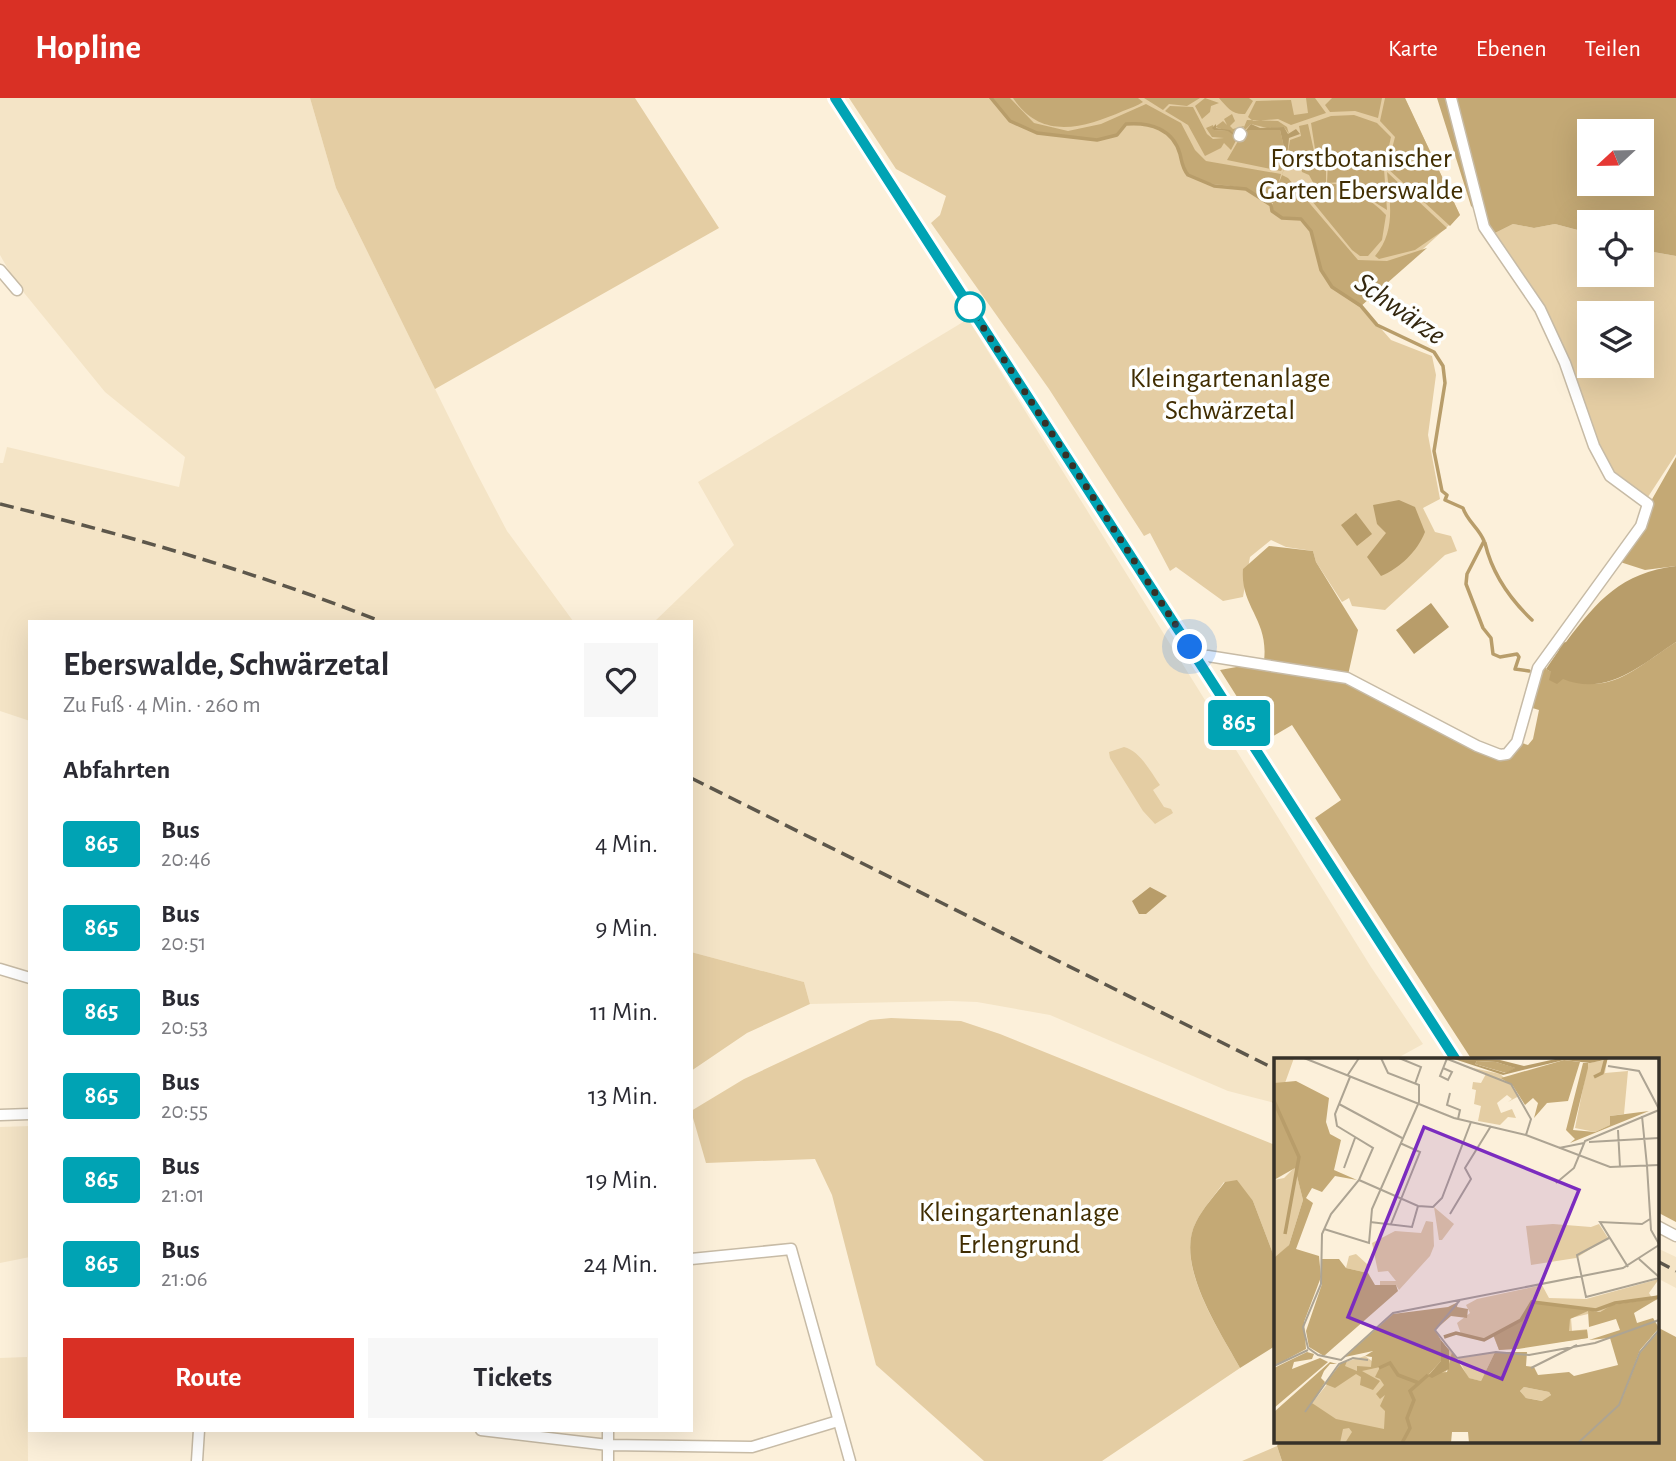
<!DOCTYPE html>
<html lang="de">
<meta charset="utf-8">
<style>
body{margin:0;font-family:"Alegreya Sans",sans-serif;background:#f7f7f7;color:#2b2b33;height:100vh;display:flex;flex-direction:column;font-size:26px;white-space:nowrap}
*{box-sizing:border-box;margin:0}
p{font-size:23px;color:#7c7c81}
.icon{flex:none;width:38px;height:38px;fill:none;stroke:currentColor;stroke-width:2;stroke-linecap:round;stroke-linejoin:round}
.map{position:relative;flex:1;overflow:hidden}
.panel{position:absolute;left:28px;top:522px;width:665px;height:812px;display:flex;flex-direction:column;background:#fff;border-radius:0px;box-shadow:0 7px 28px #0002}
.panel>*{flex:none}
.badge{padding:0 14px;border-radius:5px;font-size:24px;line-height:46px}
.needle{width:46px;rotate:248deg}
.fabs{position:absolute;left:1577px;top:21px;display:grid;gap:14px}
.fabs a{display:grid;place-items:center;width:77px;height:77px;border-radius:0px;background:#fff;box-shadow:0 7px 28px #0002;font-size:35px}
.you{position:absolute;width:35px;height:35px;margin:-18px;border:5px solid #fff;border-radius:50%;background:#1a73e8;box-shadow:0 0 0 10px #1a73e833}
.map>.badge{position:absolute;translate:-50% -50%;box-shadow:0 0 0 4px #fff}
h2{padding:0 35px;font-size:26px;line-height:63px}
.round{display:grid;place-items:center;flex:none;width:74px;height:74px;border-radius:0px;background:#f7f7f7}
.head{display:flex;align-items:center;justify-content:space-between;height:119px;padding:0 35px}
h1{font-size:33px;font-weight:700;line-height:52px}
.action{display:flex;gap:14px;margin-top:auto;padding:14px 35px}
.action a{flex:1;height:80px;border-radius:0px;background:#d93025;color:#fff;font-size:28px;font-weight:700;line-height:80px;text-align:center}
.action a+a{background:#f7f7f7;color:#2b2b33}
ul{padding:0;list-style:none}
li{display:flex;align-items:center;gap:21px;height:84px;padding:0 35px}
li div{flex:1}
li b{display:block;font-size:26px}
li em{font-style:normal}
li .badge{min-width:77px;font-weight:700;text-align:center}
header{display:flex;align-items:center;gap:42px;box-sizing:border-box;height:98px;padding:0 35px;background:#d93025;color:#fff}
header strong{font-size:33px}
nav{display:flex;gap:38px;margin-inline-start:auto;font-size:24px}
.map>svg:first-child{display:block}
.built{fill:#f4e4c6}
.green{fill:#e4cda3;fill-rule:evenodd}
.forest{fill:#c4a975;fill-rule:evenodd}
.water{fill:#b89d6a}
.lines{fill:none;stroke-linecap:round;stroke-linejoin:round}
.stream{stroke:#b89d6a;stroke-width:3.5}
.street-casing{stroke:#c7bba6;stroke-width:13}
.street{stroke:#fff;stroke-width:10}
.rail{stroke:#5d574b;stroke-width:3.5;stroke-dasharray:14 7;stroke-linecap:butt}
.line-casing{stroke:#fff;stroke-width:16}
.line{stroke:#00a3b4;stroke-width:10}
.walk{stroke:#363128;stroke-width:7;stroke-dasharray:0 12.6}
.stop-dot{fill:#fff;stroke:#00a3b4;stroke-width:3.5}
.labels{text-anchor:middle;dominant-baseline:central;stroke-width:7;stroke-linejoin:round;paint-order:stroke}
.park-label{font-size:28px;fill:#402d01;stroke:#fefffe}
.water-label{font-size:30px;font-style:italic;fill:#33270f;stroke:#fefffe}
.inset-river{fill:none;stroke:#b89d6a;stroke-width:3.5}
.inset-road{fill:none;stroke:#ada493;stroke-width:2}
.view{fill:#7b2cbf;fill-opacity:0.15;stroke:#7b2cbf;stroke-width:3.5}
.inset-edge{fill:none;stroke:#363128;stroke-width:3.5}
</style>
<header>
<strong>Hopline</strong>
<nav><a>Karte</a><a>Ebenen</a><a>Teilen</a></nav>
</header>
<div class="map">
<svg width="1676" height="1363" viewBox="0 0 1676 1363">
<rect width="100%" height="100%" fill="#fcf0da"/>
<path class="built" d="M 0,0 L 310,0 L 336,90 L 474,370 L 507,433 L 573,523 L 30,523 L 30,623 L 0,613 L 0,365 L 3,365 L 7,349 L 179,389 L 185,359 L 105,294 L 16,185 L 0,157 Z
M 968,221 L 1371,869 L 1423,946 L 1394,962 L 1275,962 L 1275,1005 L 1228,993 L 1050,917 L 977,904 L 950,903 L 810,906 L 804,884 L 691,854 L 691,523 L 655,523 L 734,447 L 698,384 Z
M 30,1028 L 30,1159 L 0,1165 L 0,1029 Z
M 1657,1150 L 1676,1159 L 1676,1190 L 1657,1180 Z
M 27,1259 L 28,1363 L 0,1363 L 0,1260 Z"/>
<path class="green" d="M 310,0 L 635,0 L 719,130 L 435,291 L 336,90 Z
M 849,0 L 1405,0 L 1460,117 L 1361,208 L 1391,242 L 1432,258 L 1436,277 L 1428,337 L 1440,401 L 1423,410 L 1435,434 L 1451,438 L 1457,453 L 1445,457 L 1385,512 L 1352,508 L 1349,500 L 1342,504 L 1316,464 L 1313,453 L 1286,449 L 1271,442 L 1250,459 L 1243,499 L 1223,503 L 1176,469 L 1170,473 L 1150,435 L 1144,438 L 1049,291 L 931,125 L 940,117 L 946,98 L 896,71 Z
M 1513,126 L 1534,130 L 1555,126 L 1589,135 L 1589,177 L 1642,177 L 1642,152 L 1676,158 L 1676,356 L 1646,402 L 1612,375 L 1593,337 L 1569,265 L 1493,136 ZM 1589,215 L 1642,215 L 1642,268 L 1589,268 Z
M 1124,649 C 1140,653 1150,673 1160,687 L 1153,692 L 1164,709 L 1171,711 L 1173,715 L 1155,726 L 1143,713 L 1110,660 L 1109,654 Z
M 691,854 L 804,884 L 810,906 L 747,935 L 691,973 Z
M 891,920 L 961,923 L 1000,936 L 1275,1047 L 1275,1161 L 1253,1103 L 1224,1084 C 1215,1097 1203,1110 1196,1124 C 1174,1167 1220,1233 1240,1270 L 1102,1363 L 984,1363 L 876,1267 L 832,1097 L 815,1061 L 706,1065 L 691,1013 L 744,981 L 870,922 Z
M 1277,1348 L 1282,1363 L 1242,1363 Z"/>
<path class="forest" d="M 991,0 L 1010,0 L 1034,25 L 1068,33 L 1101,26 L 1146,6 L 1181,25 L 1195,52 L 1206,63 L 1281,76 L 1278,88 L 1268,91 L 1270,98 L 1274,97 L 1282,77 L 1288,80 L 1358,162 L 1387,163 L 1427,150 L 1361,208 L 1336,193 L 1322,175 L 1311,133 L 1301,122 L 1282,120 L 1272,113 L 1273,105 C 1261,104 1256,94 1245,91 C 1226,85 1205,89 1189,77 C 1182,72 1182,65 1180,57 C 1174,32 1150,24 1126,26 L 1117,37 L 1097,42 L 1037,35 L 1010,23 Z
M 1013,0 L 1138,0 L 1143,4 C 1137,8 1130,10 1123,13 C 1084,30 1041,43 1013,0 Z
M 1144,0 L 1200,0 L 1187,8 L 1169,6 L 1163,12 Z
M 1205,0 L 1219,5 L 1211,8 L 1210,14 L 1202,21 L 1195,8 Z
M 1219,0 L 1249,0 L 1253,3 L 1245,16 C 1232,17 1227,9 1219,0 Z
M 1306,0 L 1315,0 L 1326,15 L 1291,27 L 1278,21 L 1253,23 L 1248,19 L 1256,3 L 1291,2 L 1294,17 L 1308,15 Z
M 1332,0 L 1382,0 L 1378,20 L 1355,13 L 1330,14 L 1325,7 Z
M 1385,0 L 1405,0 L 1460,117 L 1450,128 L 1387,70 L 1395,39 L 1380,23 Z
M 1437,0 L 1676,0 L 1676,158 L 1642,152 L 1642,124 L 1589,124 L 1589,135 L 1555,126 L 1534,130 L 1513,126 L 1493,136 L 1487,124 L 1471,108 ZM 1589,33 L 1642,33 L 1642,86 L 1589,86 Z
M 1170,8 L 1193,9 L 1207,36 L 1213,41 L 1224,40 L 1212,39 L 1206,30 L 1213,27 L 1214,32 L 1228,33 L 1215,29 L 1223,23 L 1227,27 L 1224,21 L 1232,16 L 1235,23 L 1230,28 L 1233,31 L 1244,28 L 1240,36 L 1233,35 L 1239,37 L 1231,52 L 1224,45 L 1221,50 L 1205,58 L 1188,27 L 1165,13 Z
M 1354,17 L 1377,25 L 1391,39 L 1384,71 L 1387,112 L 1342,84 L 1327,85 L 1328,64 L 1315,51 L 1311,25 L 1331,18 Z
M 1247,22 L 1278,23 L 1287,29 L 1289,36 L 1284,29 L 1268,30 L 1280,32 L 1287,62 L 1281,73 L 1227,62 L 1241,38 L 1248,32 L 1267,30 L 1251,26 L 1241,36 Z
M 1308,26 L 1314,53 L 1326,65 L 1326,84 L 1316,90 L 1309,77 L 1302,74 L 1300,60 L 1288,54 L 1290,42 L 1301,38 L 1299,28 Z
M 1387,74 L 1447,130 L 1415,152 L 1379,161 L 1375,158 C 1396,133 1390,105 1387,74 Z
M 1329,86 C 1346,84 1375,105 1386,117 L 1382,142 L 1368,158 L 1360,158 L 1352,152 L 1303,92 L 1316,92 Z
M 1676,359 L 1676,468 L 1645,472 L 1617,463 Z
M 1269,448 L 1313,453 L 1316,464 L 1358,532 L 1348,577 L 1264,563 C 1269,521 1240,509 1243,471 Z
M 1676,544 L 1676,1124 L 1657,1114 L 1657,962 L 1472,962 L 1315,720 L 1341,702 L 1292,627 L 1265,643 L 1220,572 L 1242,568 L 1347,582 L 1496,658 L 1522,645 L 1528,647 L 1533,641 L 1539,612 L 1529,609 L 1546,560 L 1546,571 C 1605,604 1627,576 1676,544 Z
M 1237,1082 L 1253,1103 L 1275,1161 L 1275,1248 L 1240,1270 C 1220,1233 1174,1166 1196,1124 C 1203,1110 1215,1097 1225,1084 Z
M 1657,1229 L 1676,1239 L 1676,1363 L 1282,1363 L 1277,1348 L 1279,1344 L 1657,1344 Z"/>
<path class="water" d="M 1216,26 L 1216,30 L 1230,32 L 1235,37 L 1244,35 L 1251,26 L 1260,30 L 1284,29 L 1288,36 L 1296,31 L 1300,36 L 1289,40 C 1288,54 1286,64 1282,77 L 1287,62 L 1280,32 L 1249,32 L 1235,38 L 1228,33 L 1214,32 L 1212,30 Z
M 1399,402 L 1415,409 L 1425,434 C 1417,454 1400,470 1381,478 L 1367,459 L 1386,435 L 1377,426 L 1373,407 Z
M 1356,415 L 1372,436 L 1357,448 L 1341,427 Z
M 1676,468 L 1676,544 C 1641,567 1607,599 1563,581 L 1557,586 L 1549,582 L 1551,574 L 1546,571 L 1559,552 L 1559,547 L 1561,549 L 1561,545 L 1566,544 C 1598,502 1621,475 1676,468 Z
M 1431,505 L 1449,529 L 1414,556 L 1396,532 Z
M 1150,789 L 1167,798 L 1146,816 L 1139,816 L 1132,803 Z"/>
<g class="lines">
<path class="stream" d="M 991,0 L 1010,23 L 1037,35 L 1097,42 L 1117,37 L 1126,26 C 1150,24 1173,31 1180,56 C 1182,64 1182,70 1188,77 L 1214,88 L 1246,91 L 1271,107 L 1272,113 L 1282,120 L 1301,121 L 1311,133 L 1321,172 L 1332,189 L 1361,208 L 1377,227 L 1434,254 L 1443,268 L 1445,285 L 1434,353 L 1442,393 L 1447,397 L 1445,402 L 1463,410 C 1467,423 1479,430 1484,443 L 1467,476 L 1466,486 L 1483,530 L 1491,540 L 1493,556 L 1500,559 L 1517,556 L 1519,559 L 1515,571 L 1529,573
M 1485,445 C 1492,475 1511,502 1532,522"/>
<g class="street-casing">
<path id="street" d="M 835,0 L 1456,962
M 1240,35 L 1241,36 L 1240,38 L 1239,38 Z
M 0,172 L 17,192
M 1197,560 L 1208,558 L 1347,580 L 1477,648 L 1500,657 L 1507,656 L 1517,644 L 1538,570 L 1641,428 L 1648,406 L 1610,378 L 1594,348 L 1565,265 L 1540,211 L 1484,129 L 1451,0
M 0,871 L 30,880
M 0,1017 L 30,1016
M 1657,1128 L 1676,1138
M 691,1161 L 791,1151 L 850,1363
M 481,1332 L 608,1347 L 752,1349 L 838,1323
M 197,1363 L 199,1332
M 608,1363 L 608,1332"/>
</g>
<use href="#street" class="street"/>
<path class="rail" d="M 0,406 C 130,438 256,474 380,523
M 691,680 L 1275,971
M 1657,1163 L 1676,1173"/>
</g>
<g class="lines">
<g class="line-casing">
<path id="line" d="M 835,0 L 1456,962"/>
</g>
<use href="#line" class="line"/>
<path class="walk" d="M 970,209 L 1190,549"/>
</g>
<circle class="stop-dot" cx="970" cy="209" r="14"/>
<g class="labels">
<g class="park-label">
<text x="1361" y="61">Forstbotanischer<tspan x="1361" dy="32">Garten Eberswalde</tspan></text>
<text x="1230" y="281">Kleingartenanlage<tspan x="1230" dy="32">Schwärzetal</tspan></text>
<text x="1019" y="1115">Kleingartenanlage<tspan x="1019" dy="32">Erlengrund</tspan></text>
</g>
<g class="water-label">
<text transform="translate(1400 211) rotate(35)">Schwärze</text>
</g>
</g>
<g transform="translate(1274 960)">
<rect width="385" height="385" fill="#fcf0da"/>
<path d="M 0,0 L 20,0 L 11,25 L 0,25 ZM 333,2 L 331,15 L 354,13 L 350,56 L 336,58 L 336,67 L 321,74 L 301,70 L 314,5 ZM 186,7 L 226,16 L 237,26 L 245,38 L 234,44 L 238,41 L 233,37 L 223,45 L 227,55 L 238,51 L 242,60 L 234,59 L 226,67 L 204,63 L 207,48 L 200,46 L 202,32 L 198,31 L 199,24 L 207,25 L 212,16 ZM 21,109 L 29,142 L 15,187 L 1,201 L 0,122 L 10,120 ZM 160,149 L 180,166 L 168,182 L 165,182 ZM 152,163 L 159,164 L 160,188 L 156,198 L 125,232 L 122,227 L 106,228 L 106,223 L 122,223 L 114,213 L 104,214 L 98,185 L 121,173 L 147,175 ZM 279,166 L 317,169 L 325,166 L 334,180 L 302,200 L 257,207 L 252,168 ZM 82,196 L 93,206 L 94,215 L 72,210 L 75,198 ZM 385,221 L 375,235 L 378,240 L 385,236 L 383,242 L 340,247 L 326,254 L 314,251 L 314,256 L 297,260 L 298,273 L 313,271 L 314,280 L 225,292 L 219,277 L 209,282 L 187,276 L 183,265 L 196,255 L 192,247 L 203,241 L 268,227 L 275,240 L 312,241 ZM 156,274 L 181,297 L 133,385 L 62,385 L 38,345 L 71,304 L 91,298 L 98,303 ZM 221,294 L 207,323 L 194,320 L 184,300 ZM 250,329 L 275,334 L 277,337 L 269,343 L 252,340 L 246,333 Z" fill="#e4cda3"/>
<path d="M 290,2 L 306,4 L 294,43 L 273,45 L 260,60 L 264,45 L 259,40 L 251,47 L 239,28 L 227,20 ZM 203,3 L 222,4 L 242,10 L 232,15 L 201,6 ZM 309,5 L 314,5 L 314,10 L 299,72 L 321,74 L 336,67 L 336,58 L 375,53 L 296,85 L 301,81 L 292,72 ZM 22,23 L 55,40 L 52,64 L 56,76 L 67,82 L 60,112 L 83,122 L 61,118 L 48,134 L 38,130 L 32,140 L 39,145 L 22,191 L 45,198 L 47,219 L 30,264 L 32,291 L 0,308 L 0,200 L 15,187 L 29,142 L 21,110 L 0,122 L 0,25 ZM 48,201 L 65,201 L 72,210 L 94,215 L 101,227 L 122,227 L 124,233 L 50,298 L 35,289 L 32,273 L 48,226 ZM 385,240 L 360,255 L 363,265 L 379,260 L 385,270 L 366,292 L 345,348 L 366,295 L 385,273 L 385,385 L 195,385 L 194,374 L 178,374 L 177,385 L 71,385 L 78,374 L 75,370 L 69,371 L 66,385 L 0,385 L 0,354 L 56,304 L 63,306 L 56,306 L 50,313 L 47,320 L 51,324 L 38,345 L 62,361 L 110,371 L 111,353 L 106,348 L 111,337 L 106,341 L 102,336 L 110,327 L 106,321 L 101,319 L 106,309 L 88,313 L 106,323 L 99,332 L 86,327 L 87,319 L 82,316 L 61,330 L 51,326 L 67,305 L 73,303 L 71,308 L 83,313 L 83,308 L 97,309 L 98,299 L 91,298 L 99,293 L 71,299 L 119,256 L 174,249 L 184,244 L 183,249 L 194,251 L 193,260 L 177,258 L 161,272 L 167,282 L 167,303 L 155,316 L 173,314 L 178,294 L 195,320 L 207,323 L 221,294 L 253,294 L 252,308 L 260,309 L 264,317 L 295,314 L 300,318 L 344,307 L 336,280 L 315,282 L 346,272 L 342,261 L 315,269 L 314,253 L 296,261 L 295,273 L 313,272 L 314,280 L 244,291 L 225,292 L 219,276 L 248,262 L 258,244 L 326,254 L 338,247 ZM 250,329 L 275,334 L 277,337 L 268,343 L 252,340 L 246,333 ZM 33,294 L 40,296 L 38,301 L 20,304 L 18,311 L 46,300 L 54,304 L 0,350 L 0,310 Z" fill="#c4a975" fill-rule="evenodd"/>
<path d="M 177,0 L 226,2 L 250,8 L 286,0 L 340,0 L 316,5 L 290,2 L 229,17 ZM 203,3 L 222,4 L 241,10 L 231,15 L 201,6 ZM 167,282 L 175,292 L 175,311 L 158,320 L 154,318 L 167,303 Z" fill="#b89d6a" fill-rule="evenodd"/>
<path class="inset-river" d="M 320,19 L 328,15 L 332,0M 0,43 L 25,99 L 11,176M 170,279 L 182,275 L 210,282 L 247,262 L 258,244 L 322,252 L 341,245 L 385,239M 105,310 L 116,305 L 124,317 L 145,325M 128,385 L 136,370 L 133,360 L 140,342 L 136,333 L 154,317"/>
<path class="inset-road" d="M 30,0 L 180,60 L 252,77 L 336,109 L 385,107M 125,0 L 147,9 L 141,26M 171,0 L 237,26 L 257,61 L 252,77M 334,8 L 365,13 L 385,51M 169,10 L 178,14 L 174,22 L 166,18 L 172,3 L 173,1M 73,18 L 85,0M 76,19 L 61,56 L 63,68 L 99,90 L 85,122 L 57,156 L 48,176 L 47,226 L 29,269 L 34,290 L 44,297 L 67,302 L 119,255 L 349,210 L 385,187M 176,35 L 173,47 L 186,52 L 184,61M 65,46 L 128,80M 368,58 L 373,108M 344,72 L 346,109M 315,84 L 385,80M 285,90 L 310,85M 373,108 L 377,172 L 385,186M 70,110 L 81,80M 85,122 L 144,148 L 159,149 L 168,140 L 197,64M 282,125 L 300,110 L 311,83 L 385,52M 176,156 L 197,121 L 191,110 L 217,68M 96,164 L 138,169 L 144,148M 117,166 L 146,94 L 126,85M 50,171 L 95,185 L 98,151 L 145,44 L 145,27 L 114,15 L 107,0M 335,180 L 303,197 L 312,239 L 385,220M 365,201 L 385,219M 354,209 L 326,164 L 368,166 L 376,161M 186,242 L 161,272 L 183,300 L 222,294 L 255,297 L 321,285 L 385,262M 0,308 L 34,292M 257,310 L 303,287M 31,354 L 65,306 L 79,300 L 94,302M 304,385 L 345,347 L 366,294 L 385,272"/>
<path class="view" d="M 150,69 L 305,132 L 228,321 L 74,259 Z"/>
<rect width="385" height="385" class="inset-edge"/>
</g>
</svg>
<div class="fabs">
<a><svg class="needle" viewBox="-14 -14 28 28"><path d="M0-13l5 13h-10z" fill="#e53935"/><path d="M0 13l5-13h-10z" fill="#7c7c81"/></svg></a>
<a><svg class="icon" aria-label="locate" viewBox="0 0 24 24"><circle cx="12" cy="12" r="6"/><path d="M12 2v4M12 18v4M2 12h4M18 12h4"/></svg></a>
<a><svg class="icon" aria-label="layers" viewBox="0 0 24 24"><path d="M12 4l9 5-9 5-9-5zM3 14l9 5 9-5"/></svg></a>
</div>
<div class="you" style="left:1190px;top:549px"></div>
<b class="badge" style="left:1239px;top:625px;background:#00a3b4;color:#fff">865</b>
<section class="panel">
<div class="head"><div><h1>Eberswalde, Schwärzetal</h1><p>Zu Fuß · 4 Min. · 260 m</p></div><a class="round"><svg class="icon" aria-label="heart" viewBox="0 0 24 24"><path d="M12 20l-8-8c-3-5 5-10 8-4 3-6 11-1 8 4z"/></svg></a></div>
<h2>Abfahrten</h2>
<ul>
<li><span class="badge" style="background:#00a3b4;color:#fff">865</span><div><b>Bus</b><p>20:46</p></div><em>4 Min.</em></li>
<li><span class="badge" style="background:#00a3b4;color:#fff">865</span><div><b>Bus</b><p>20:51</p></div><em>9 Min.</em></li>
<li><span class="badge" style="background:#00a3b4;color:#fff">865</span><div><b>Bus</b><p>20:53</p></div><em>11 Min.</em></li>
<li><span class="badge" style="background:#00a3b4;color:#fff">865</span><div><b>Bus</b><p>20:55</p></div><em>13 Min.</em></li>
<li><span class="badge" style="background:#00a3b4;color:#fff">865</span><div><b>Bus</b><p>21:01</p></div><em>19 Min.</em></li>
<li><span class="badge" style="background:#00a3b4;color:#fff">865</span><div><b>Bus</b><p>21:06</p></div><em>24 Min.</em></li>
</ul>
<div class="action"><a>Route</a><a>Tickets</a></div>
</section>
</div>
